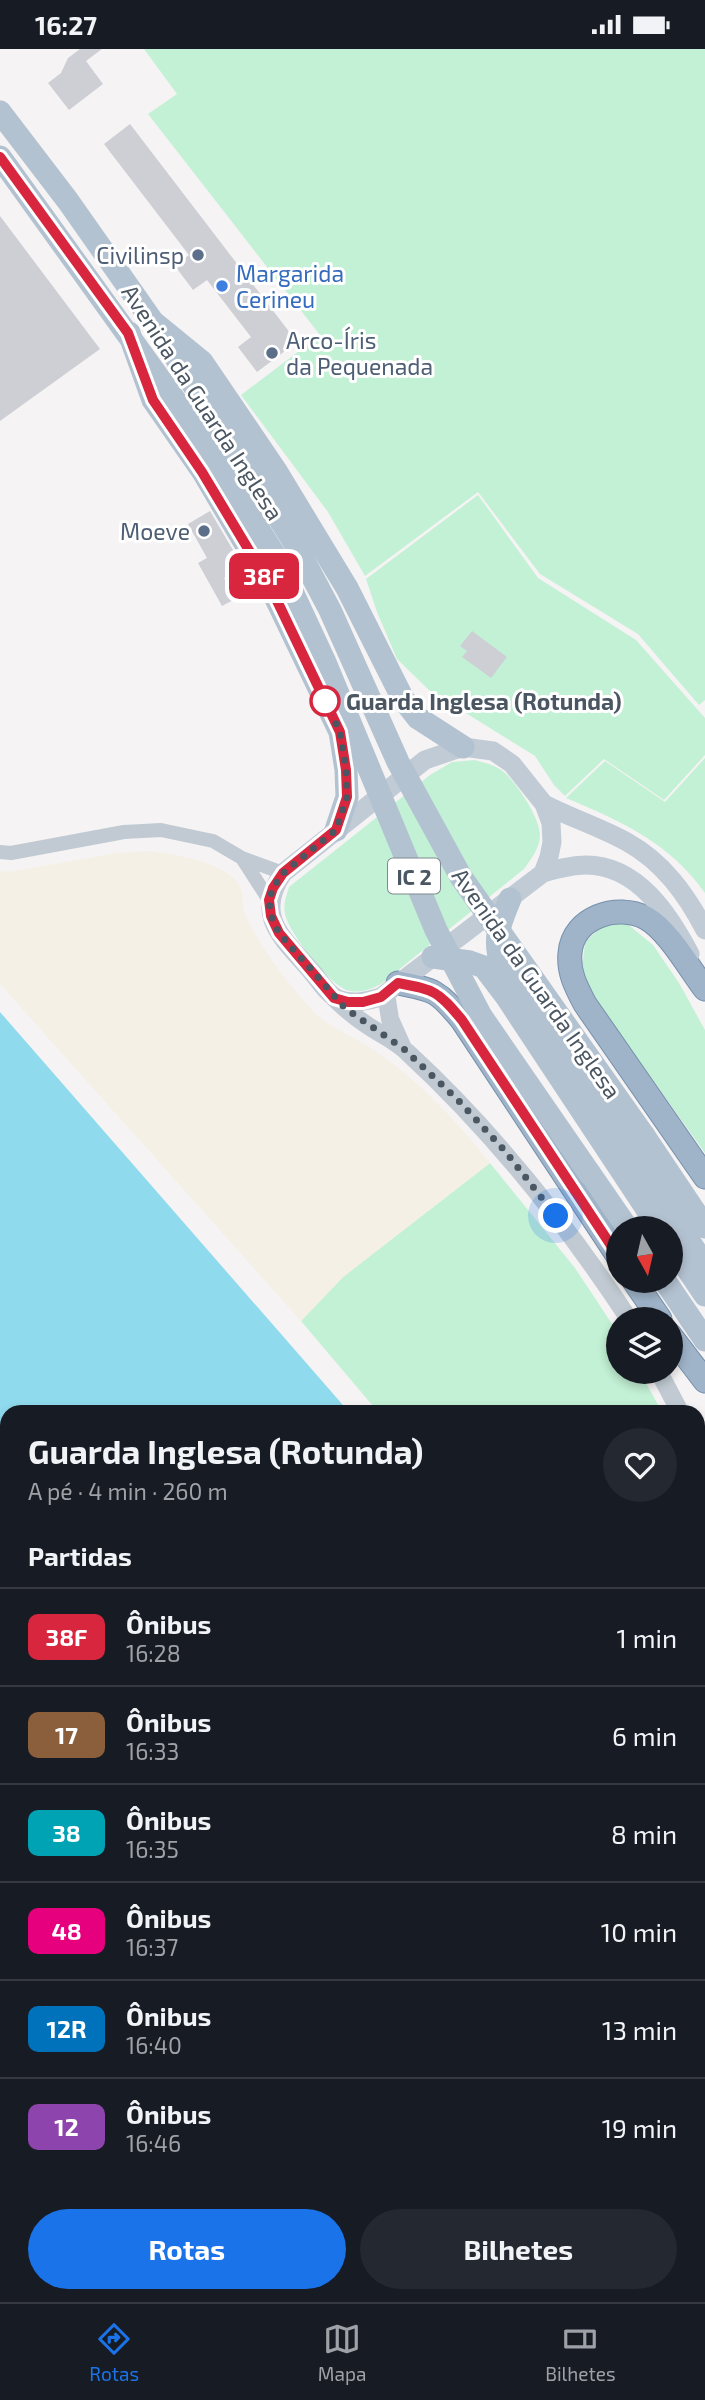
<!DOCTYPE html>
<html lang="pt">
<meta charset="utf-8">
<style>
body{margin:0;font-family:"Exo 2",sans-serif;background:#242831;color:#f1f3f6;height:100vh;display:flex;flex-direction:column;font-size:26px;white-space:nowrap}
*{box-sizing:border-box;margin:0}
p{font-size:23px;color:#9ea1a6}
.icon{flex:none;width:38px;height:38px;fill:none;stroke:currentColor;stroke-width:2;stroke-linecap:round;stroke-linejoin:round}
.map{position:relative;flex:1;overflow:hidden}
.panel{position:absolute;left:0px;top:1356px;width:705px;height:898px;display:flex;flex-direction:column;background:#171b24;border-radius:21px 21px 0 0;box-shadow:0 4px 10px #0003}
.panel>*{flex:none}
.badge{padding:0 14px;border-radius:10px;font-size:24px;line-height:46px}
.needle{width:46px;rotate:172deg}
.buttons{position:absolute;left:606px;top:1167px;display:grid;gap:14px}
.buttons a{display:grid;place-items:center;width:77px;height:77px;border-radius:50%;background:#171b24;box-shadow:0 4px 10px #0003;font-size:35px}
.you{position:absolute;width:35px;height:35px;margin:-18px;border:5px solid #fff;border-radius:50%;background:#1a73e8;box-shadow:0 0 0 10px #1a73e833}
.map>.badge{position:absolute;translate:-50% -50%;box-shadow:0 0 0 4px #fff}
h2{padding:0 28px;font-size:26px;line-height:63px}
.round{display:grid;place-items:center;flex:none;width:74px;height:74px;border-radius:37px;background:#242831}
.headline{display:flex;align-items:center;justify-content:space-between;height:119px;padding:0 28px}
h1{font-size:33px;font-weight:700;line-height:52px}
.cta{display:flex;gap:14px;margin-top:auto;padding:14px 28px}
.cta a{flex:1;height:80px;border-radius:42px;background:#1a73e8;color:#fff;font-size:28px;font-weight:700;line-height:80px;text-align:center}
.cta a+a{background:#242831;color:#f1f3f6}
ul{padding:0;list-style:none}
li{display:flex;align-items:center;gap:21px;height:98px;padding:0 28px;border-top:2px solid #363941}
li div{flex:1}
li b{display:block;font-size:26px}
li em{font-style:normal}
li .badge{min-width:77px;font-weight:700;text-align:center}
.status{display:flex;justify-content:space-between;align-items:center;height:49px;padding:0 35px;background:#171b24;direction:ltr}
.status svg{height:19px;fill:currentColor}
.menu{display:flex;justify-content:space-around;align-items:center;height:98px;border-top:2px solid #363941;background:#171b24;font-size:19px;color:#9ea1a6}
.menu a{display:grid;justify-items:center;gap:4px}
.menu .active{color:#1a73e8}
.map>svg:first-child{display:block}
.green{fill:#c3f1d5}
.sand{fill:#f5f0e5}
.water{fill:#90daee}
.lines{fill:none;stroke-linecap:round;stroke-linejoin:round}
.stream{stroke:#90daee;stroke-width:5}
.building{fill:#cdcfd5}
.trunk-casing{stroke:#7690ad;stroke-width:25}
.minor{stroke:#c1cad2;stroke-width:14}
.tertiary{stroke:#c1cad2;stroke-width:18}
.secondary{stroke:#c1cbd6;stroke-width:19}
.primary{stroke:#b3c2d1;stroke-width:23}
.trunk{stroke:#9fb4c9;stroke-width:23}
.primary-bridge{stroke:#b3c2d1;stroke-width:23}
.line-casing{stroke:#fff;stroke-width:16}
.line{stroke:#d7263d;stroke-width:10}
.walk{stroke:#4a5661;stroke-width:7;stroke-dasharray:0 12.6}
.service-dot{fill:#5c6f8a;stroke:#fff;stroke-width:2.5}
.shop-dot{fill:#3f7fe0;stroke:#fff;stroke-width:2.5}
.stop-dot{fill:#fff;stroke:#d7263d;stroke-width:3.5}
.labels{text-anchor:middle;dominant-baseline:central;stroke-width:6;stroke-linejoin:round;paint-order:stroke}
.shield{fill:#fff;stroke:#808990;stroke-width:2}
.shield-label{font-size:21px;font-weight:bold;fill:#4a5661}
.service-label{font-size:23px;fill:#4e5e75;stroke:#fff;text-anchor:end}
.shop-label{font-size:23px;fill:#366cbe;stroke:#fff;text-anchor:start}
.street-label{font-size:23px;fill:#4a5661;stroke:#fff}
.stop-label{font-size:23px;font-weight:bold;fill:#4a5661;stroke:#fff;text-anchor:start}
</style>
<div class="status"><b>16:27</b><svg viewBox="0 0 49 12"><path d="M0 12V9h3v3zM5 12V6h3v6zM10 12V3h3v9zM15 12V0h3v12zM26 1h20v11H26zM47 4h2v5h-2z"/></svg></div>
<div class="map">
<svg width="705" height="2253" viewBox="0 0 705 2253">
<rect width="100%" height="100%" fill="#f5f3f3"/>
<path class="green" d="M 144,0 L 705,0 L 705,651 L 699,656 L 638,585 L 540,525 L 478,443 L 365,527 L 328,463 L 241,346 L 320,286 L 148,65 L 177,45 Z
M 478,446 L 538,529 L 636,591 L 705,669 L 705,706 L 664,751 L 604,710 L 565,747 L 554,736 L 535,707 L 429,641 L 397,610 L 377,563 L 366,530 Z
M 705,709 L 705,844 C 670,794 621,772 566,749 L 605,712 L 665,753 Z
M 475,711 C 485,714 496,716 505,724 C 517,735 540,769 540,786 C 540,799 531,810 524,820 L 381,935 C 371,940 362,944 350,942 C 331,939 289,884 285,865 C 283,855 286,848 289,838 L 430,726 L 452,713 Z
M 625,873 L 653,896 L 679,934 L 705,981 L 705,1104 L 592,946 L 582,919 L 585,894 L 601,877 Z
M 490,1114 L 575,1219 L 618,1284 L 618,1323 L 640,1323 L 662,1363 L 378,1363 L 301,1272 L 343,1228 Z"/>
<path class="sand" d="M 149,802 C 174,806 222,812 238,834 C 245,843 241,855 245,865 C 261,900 287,933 312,961 C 328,979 356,988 375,1002 C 418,1031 458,1073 490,1114 L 343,1228 L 301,1272 L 0,935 L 0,822 L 9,823 L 118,804 Z"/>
<path class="water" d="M 0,963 L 349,1363 L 7,1363 L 7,1725 L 0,1717 Z
M 698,1852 L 705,1857 L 705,2253 L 587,2253 L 578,2247 L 698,2247 Z"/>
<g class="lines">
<path class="stream" d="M 698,1766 L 705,1774"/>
</g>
<path class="building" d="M 80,0 L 102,0 L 86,12 L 103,35 L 69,61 L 48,34 L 61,24 L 68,9 Z
M 130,75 L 297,293 L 257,323 L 238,298 L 251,288 L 207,231 L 193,241 L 175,217 L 189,206 L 104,95 Z
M 0,167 L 100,300 L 0,372 Z
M 210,462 L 243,518 L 224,529 L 235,550 L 222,557 L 198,514 L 207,509 L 188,475 Z
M 472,582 L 507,608 L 491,629 L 462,608 L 467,602 L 460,597 Z"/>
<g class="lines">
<g class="trunk-casing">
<path id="trunk" d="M 398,934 C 435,941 438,942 462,971 L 618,1207
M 705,940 C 689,919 668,881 646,869 C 617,854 573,868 570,904 C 568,923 576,938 585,955 L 705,1128
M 634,1232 L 660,1270
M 670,1286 L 705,1332
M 698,1822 L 705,1815
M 698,1852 L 705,1845
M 0,2116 L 7,2121
M 288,2253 L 293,2247
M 309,2253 L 315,2247"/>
</g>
<path class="minor" d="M 0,803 L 11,804 L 124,783 L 161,781 L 213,792 L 242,809 L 283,824
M 242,809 L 269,851
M 0,1955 L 7,1967
M 0,2137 L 7,2141
M 151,2247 L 154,2253
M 354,2253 L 355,2247"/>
<path class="tertiary" d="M 386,944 L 390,970 L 402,997
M 334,949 C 344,959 355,968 367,976 C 380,985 396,992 407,1003 C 493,1082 565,1173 629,1270
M 659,1323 L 680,1363
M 698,1411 L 705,1432
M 4,1768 L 7,1771
M 698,1799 L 705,1792
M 368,2247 L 372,2253"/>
<path class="secondary" d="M 544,755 C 571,769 600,778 627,793 C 663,813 686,845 705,881
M 543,824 L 549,808 L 552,793 L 551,774 L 544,755 L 512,715 L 493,702 L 463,698 L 425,711 L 283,824 C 253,868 284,890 312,923 C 319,931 328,946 338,950 C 353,956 366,952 381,948 L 543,824 C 557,820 571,816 586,816 C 637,816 669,865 690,905"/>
<path class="primary" d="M 0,63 L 68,152 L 153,273 L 293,491
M 0,108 L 187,368 L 276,508
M 153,273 L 202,313 L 276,422 L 347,539 L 403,650 L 418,669 L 463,698
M 129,284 L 153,351 L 203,423 L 268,533 L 340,683 L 346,721 L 347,748 L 336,781
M 510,850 C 500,875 492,890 502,917 L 705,1216
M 433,908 L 470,913 L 484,918 L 506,947 L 660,1180
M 644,1087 L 705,1178
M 590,1125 L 628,1180
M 670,1194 L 705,1246
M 665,1232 L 705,1291"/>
<use href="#trunk" class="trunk"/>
<path class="primary-bridge" d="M 293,491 L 330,561 L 398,713 L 461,828 L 644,1087
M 276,508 L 324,611 L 436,881 L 481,967 L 590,1125"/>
</g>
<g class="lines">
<g class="line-casing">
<path id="line" d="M 0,108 L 128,284 L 153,351 L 202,423 L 268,533 L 340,683 L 346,721 L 347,748 L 336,781 L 283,824 L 273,839 L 269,851 L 271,867 L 279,884 L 334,949 L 348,953 L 363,953 L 381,948 L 398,934 C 435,941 438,942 462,971 L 618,1207"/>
</g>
<use href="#line" class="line"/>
<path class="walk" d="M 325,652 L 340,683 L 346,721 L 347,748 L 336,781 L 283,824 L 273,839 L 269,851 L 271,867 L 279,884 L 345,959 L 404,1000 L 458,1051 L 505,1102 L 556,1167"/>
</g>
<g class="service-dot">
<circle cx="198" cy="206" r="7"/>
<circle cx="272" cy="304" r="7"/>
<circle cx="204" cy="482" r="7"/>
</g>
<circle class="shop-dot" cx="222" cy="237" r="7"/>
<circle class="stop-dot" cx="325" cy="652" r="14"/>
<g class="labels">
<rect class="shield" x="388" y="809.5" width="52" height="35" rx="5"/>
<g class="shield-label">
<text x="414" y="827">IC 2</text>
</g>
<g class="service-label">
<text x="184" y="206">Civilinsp</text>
<text x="286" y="291" text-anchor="start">Arco-Íris<tspan x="286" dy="26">da Pequenada</tspan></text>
<text x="190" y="482">Moeve</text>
</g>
<g class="shop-label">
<text x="236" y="224">Margarida<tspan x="236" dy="26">Cerineu</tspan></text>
</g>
<g class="street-label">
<text transform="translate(203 353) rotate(57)">Avenida da Guarda Inglesa</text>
<text transform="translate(537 934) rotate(55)">Avenida da Guarda Inglesa</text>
</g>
<g class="stop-label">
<text x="346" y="652">Guarda Inglesa (Rotunda)</text>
</g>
</g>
</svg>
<div class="buttons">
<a><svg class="needle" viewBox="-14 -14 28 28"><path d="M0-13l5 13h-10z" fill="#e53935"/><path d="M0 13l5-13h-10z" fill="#9ea1a6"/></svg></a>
<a><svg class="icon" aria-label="layers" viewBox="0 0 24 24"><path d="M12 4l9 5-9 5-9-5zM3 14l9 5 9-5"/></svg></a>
</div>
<div class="you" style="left:556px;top:1167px"></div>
<b class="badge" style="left:264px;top:527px;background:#d7263d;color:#fff">38F</b>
<section class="panel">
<div class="headline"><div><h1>Guarda Inglesa (Rotunda)</h1><p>A pé · 4 min · 260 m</p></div><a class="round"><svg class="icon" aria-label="heart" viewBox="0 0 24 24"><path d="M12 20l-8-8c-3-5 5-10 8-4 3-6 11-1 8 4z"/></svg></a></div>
<h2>Partidas</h2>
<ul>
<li><span class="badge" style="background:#d7263d;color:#fff">38F</span><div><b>Ônibus</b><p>16:28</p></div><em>1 min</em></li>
<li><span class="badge" style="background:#8b5e3c;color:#fff">17</span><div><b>Ônibus</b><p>16:33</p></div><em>6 min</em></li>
<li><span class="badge" style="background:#00a3b4;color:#fff">38</span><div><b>Ônibus</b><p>16:35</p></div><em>8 min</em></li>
<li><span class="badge" style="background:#e6007e;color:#fff">48</span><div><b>Ônibus</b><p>16:37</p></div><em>10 min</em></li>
<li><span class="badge" style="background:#0072bc;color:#fff">12R</span><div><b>Ônibus</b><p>16:40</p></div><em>13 min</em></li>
<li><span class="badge" style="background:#8e44ad;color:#fff">12</span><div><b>Ônibus</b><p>16:46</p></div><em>19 min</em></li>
</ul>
<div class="cta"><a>Rotas</a><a>Bilhetes</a></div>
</section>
</div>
<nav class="menu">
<a class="active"><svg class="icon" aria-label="directions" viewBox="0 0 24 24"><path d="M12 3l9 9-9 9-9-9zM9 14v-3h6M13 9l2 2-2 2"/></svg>Rotas</a>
<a><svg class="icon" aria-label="map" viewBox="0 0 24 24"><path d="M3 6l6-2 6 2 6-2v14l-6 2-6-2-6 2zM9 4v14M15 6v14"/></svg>Mapa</a>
<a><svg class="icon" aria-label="tickets" viewBox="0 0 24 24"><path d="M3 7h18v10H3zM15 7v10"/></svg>Bilhetes</a>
</nav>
